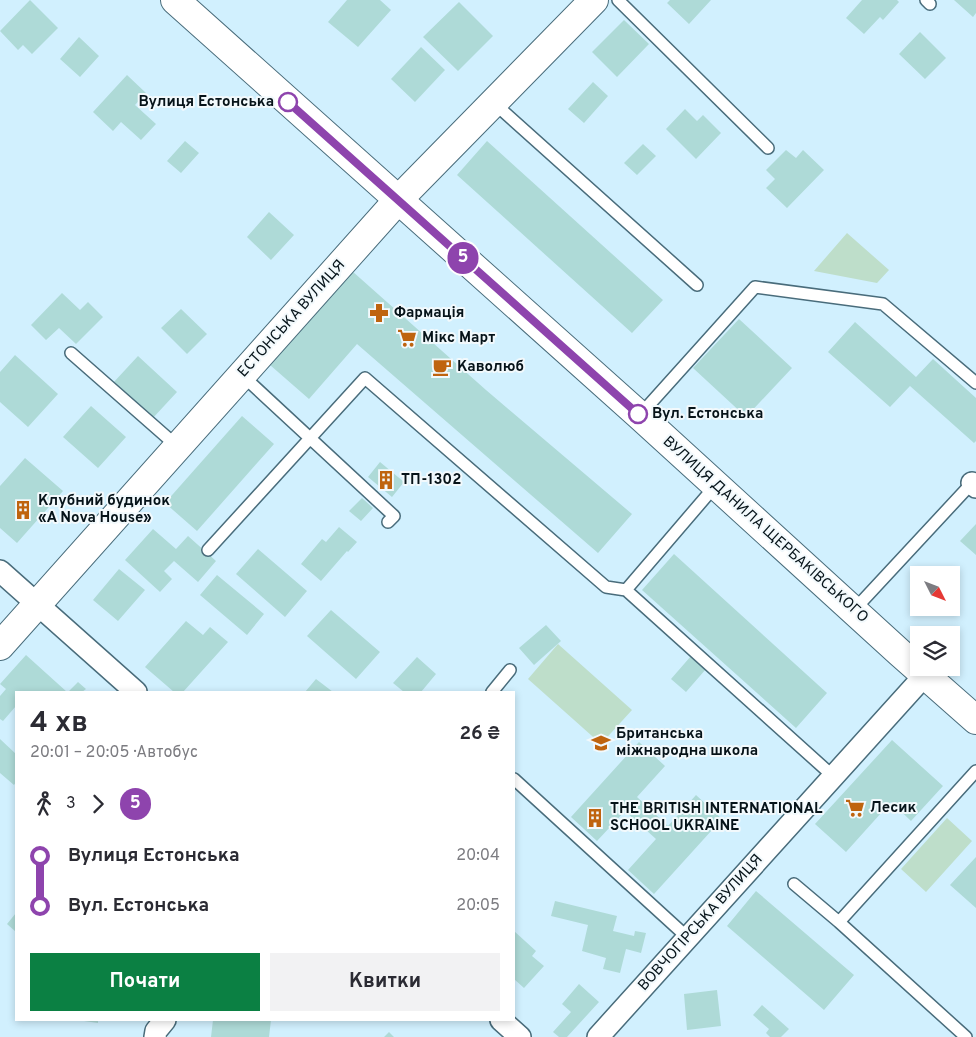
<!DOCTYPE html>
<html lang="uk">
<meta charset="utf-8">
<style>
body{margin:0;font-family:Overpass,sans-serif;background:#f2f2f3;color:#2b2b33;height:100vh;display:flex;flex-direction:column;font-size:19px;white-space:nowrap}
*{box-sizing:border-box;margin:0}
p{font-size:16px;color:#7c7c81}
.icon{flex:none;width:28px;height:28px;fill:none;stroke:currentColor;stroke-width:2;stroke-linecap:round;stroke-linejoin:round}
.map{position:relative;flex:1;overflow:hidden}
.details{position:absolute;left:15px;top:691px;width:500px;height:330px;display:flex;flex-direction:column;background:#fff;border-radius:0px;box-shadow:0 2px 8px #0003}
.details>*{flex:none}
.badge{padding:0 10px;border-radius:16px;font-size:18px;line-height:32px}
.needle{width:32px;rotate:132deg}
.buttons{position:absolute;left:910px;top:566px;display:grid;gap:10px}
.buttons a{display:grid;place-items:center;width:50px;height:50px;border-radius:0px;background:#fff;box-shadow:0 2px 8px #0003;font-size:25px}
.map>.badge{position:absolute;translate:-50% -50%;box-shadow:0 0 0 2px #fff}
.legs{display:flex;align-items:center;gap:8px;height:55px;padding:0 15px;font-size:16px}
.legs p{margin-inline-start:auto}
.overview{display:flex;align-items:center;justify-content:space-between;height:85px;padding:0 15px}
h1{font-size:28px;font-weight:700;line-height:38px}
.action{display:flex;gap:10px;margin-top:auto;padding:10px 15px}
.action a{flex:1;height:58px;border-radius:0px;background:#0b8043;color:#fff;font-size:20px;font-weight:700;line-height:58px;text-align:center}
.action a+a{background:#f2f2f3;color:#2b2b33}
ul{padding:0 15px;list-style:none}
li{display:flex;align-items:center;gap:18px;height:50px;font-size:19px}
li i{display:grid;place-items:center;width:8px;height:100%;margin:0 6px;background:currentColor}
li i::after{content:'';width:12px;height:12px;margin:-6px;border:4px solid;border-radius:50%;background:#fff}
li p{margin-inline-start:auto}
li:first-child i{background:linear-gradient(#0000 50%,currentColor 0)}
li:last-child i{background:linear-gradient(currentColor 50%,#0000 0)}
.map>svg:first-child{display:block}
.green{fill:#bedeca}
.building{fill:#aedad7}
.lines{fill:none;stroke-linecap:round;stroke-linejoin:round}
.service-casing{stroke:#496c7b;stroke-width:14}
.minor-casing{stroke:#496c7b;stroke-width:24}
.tertiary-casing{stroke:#496c7b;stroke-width:30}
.secondary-casing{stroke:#496c7b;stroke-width:30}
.service{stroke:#fff;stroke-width:11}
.minor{stroke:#fff;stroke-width:21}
.tertiary{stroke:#fff;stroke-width:28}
.secondary{stroke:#fff;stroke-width:28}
.line-1-casing{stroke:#fff;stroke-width:11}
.line-1{stroke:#8e44ad;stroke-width:8}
.stop-1-dot{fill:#fff;stroke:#8e44ad;stroke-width:2.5}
.labels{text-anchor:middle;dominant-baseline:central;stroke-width:4;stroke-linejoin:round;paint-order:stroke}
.stop-label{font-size:15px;font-weight:bold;fill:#061319;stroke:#f2f9fc;text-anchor:end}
.poi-label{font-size:15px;font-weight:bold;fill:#061319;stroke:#f2f9fc;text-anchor:start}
.street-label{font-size:15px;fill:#061319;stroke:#f2f9fc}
</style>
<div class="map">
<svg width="976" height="1037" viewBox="0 0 976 1037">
<rect width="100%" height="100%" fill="#d1f0fe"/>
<path class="green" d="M 847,233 L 889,270 L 877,283 L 814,271 Z
M 558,644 L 632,710 L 601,744 L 528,679 Z
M 947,818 L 972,841 L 926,892 L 901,869 Z"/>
<path class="building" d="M 30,0 L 58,28 L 32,54 L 23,45 L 18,50 L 0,31 Z
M 347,0 L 380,0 L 391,10 L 358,47 L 328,22 Z
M 670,0 L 711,0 L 689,24 L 667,3 Z
M 862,0 L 897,0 L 899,2 L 883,20 L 880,17 L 864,34 L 846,18 Z
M 954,0 L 976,0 L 976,13 L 973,17 Z
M 459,2 L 493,36 L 458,71 L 423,37 Z
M 624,20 L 649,44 L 617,77 L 592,52 Z
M 920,32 L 946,58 L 925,79 L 899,54 Z
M 79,37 L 99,56 L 80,77 L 60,59 Z
M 421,47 L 445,70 L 415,102 L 391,79 Z
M 127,75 L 146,93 L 135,105 L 156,124 L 141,140 L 121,122 L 113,131 L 93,112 Z
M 593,82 L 608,96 L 584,123 L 568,109 Z
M 685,109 L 697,121 L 703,115 L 721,133 L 696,159 L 666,129 Z
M 185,141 L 199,153 L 181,173 L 167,161 Z
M 487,141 L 663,300 L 632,333 L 457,175 Z
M 643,144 L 656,156 L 637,175 L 624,163 Z
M 786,150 L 796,158 L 803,150 L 824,170 L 787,208 L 766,188 L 775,179 L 766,170 Z
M 269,212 L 294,235 L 271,260 L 247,237 Z
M 352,271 L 486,390 L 632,514 L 598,553 L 357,344 L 309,399 L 270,365 Z
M 62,293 L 80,310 L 88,302 L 103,317 L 76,344 L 59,328 L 46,340 L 31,325 Z
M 181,309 L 207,334 L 187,354 L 161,328 Z
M 739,319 L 792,368 L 746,417 L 693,368 Z
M 855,322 L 916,377 L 933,359 L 976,398 L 976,441 L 974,443 L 910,386 L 890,407 L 828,352 Z
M 15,355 L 58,394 L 28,427 L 0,402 L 0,372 Z
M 138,356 L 177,392 L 152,419 L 113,383 Z
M 91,406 L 126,437 L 98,468 L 63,437 Z
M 242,416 L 274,444 L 197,531 L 165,503 Z
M 25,458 L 63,491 L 17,543 L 0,528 L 0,486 Z
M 380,462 L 404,482 L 392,497 L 368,477 Z
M 362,498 L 373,508 L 361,521 L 349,511 Z
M 976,524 L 976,555 L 960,541 Z
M 339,527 L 357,542 L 348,552 L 347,551 L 321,581 L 301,564 L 322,539 L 326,542 Z
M 153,529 L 176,549 L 188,536 L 216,561 L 198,582 L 174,561 L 164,571 L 172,579 L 160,592 L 125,560 Z
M 258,549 L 307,591 L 285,617 L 236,574 Z
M 674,554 L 827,693 L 796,728 L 642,590 Z
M 119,569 L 145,590 L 118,621 L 93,600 Z
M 217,575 L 264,614 L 247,635 L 200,595 Z
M 331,610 L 380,652 L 356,679 L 307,636 Z
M 186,621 L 203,635 L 210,627 L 228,642 L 183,692 L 174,692 L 145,667 Z
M 546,625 L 561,641 L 534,665 L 519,648 Z
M 26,655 L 67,692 L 16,692 L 16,706 L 3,721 L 0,719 L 0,696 L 6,689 L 0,684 Z
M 691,656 L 706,669 L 686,692 L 671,679 Z
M 417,657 L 436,674 L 421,692 L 404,692 L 393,683 Z
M 316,679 L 333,692 L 305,692 Z
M 78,682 L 86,689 L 82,692 L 68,692 Z
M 0,739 L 16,754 L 16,782 L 14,785 L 0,773 Z
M 892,740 L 943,786 L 911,821 L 891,802 L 846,852 L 815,824 Z
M 639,742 L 665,766 L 637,797 L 668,826 L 696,795 L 722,819 L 654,894 L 628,870 L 656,839 L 625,811 L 597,841 L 571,817 Z
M 976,857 L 976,908 L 950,885 Z
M 756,891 L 854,975 L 824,1010 L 727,926 Z
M 555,901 L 617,916 L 613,931 L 634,936 L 635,931 L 646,933 L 641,953 L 626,949 L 620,973 L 603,969 L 606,958 L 582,951 L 588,925 L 551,916 Z
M 16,913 L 16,932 L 7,924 Z
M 514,931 L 536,951 L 532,956 L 544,966 L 524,988 L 514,979 Z
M 579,984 L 599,1002 L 567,1037 L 559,1037 L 553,1032 L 571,1012 L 562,1004 Z
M 717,990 L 721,1026 L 687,1030 L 684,994 Z
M 762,1005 L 789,1029 L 781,1037 L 770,1037 L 766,1033 L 769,1029 L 753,1015 Z
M 84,1020 L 98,1020 L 98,1023 L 84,1021 Z
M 213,1020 L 271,1020 L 269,1037 L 211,1037 Z
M 389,1032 L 394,1037 L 384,1037 Z"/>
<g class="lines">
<g class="service-casing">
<path id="service" d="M 618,0 L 768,148
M 926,0 L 930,4
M 494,103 L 697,285
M 71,353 L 178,447
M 242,375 L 394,516 L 388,522
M 640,415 L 755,287 L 883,304 L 976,383
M 208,550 L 365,378 L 606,587 L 626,590 L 834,777
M 626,590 L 716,485
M 854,610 L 972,483
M 492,692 L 510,670
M 514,779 L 687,937
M 794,884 L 839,922 L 966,1037
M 839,922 L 976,771"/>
</g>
<g class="minor-casing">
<path id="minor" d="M 972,483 L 976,487
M 0,571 L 136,692
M 501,1020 L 520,1037
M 155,1037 L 156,1031 L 165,1020
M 598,1037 L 925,675"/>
</g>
<g class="tertiary-casing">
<path id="tertiary" d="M 0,646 L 398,200 L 594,0"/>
</g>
<g class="secondary-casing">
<path id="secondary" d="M 175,0 L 639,415 L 900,653 L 976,720"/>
</g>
<use href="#service" class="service"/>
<use href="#minor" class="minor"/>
<use href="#tertiary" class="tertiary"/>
<use href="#secondary" class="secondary"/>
</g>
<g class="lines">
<g class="line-1-casing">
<path id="line-1" d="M 288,102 L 638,414"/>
</g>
<use href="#line-1" class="line-1"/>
</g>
<defs>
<g id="pharmacy-bare" transform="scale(1.5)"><path d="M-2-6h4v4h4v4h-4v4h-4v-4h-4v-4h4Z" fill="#bf640f" stroke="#f2f9fc" stroke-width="2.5" paint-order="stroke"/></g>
<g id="supermarket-bare" transform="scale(1.5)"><path d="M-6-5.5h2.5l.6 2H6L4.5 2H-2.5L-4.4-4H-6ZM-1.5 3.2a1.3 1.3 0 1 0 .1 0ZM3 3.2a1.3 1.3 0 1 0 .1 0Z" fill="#bf640f" stroke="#f2f9fc" stroke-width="2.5" paint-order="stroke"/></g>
<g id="cafe-bare" transform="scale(1.5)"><path d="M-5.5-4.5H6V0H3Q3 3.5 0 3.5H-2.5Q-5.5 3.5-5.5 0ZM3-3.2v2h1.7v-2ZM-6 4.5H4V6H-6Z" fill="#bf640f" stroke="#f2f9fc" stroke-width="2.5" paint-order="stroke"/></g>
<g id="building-bare" transform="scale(1.5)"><path d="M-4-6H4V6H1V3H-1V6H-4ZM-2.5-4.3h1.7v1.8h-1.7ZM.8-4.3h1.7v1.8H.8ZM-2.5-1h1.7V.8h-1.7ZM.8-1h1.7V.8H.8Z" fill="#bf640f" stroke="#f2f9fc" stroke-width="2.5" paint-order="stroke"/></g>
<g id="school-bare" transform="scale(1.5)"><path d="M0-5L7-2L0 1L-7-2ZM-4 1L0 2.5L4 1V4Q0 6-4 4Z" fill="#bf640f" stroke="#f2f9fc" stroke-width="2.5" paint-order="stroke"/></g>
</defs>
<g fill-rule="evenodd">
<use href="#pharmacy-bare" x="379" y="313"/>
<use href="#supermarket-bare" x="407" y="338"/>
<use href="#cafe-bare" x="442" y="367"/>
<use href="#building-bare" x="386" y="480"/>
<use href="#building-bare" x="23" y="510"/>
<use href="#school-bare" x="601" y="743"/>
<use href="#supermarket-bare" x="855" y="808"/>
<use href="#building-bare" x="595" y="818"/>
</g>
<g class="stop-1-dot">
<circle cx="288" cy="102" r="9"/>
<circle cx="638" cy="414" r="9"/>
</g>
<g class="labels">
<g class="stop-label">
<text x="274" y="102">Вулиця Естонська</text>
<text x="652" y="414" text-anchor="start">Вул. Естонська</text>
</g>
<g class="poi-label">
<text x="394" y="313">Фармація</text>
<text x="422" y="338">Мікс Март</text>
<text x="457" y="367">Каволюб</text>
<text x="401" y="480">ТП-1302</text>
<text x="38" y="501">Клубний будинок<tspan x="38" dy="17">«A Nova House»</tspan></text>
<text x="616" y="734">Британська<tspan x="616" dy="17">міжнародна школа</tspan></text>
<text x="870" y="808">Лесик</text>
<text x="610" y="809">THE BRITISH INTERNATIONAL<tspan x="610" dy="17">SCHOOL UKRAINE</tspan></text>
</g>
<g class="street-label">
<text transform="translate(292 319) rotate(-48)">ЕСТОНСЬКА ВУЛИЦЯ</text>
<text transform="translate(765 530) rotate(42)">ВУЛИЦЯ ДАНИЛА ЩЕРБАКІВСЬКОГО</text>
<text transform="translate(701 923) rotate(-48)">ВОВЧОГІРСЬКА ВУЛИЦЯ</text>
</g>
</g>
</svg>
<div class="buttons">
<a><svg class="needle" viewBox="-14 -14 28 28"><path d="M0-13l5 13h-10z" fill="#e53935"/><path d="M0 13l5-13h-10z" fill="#7c7c81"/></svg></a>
<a><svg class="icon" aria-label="layers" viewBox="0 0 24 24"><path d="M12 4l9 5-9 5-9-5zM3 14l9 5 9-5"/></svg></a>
</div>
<b class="badge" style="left:463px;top:258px;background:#8e44ad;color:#fff">5</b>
<section class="details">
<div class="overview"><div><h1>4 хв</h1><p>20:01 – 20:05 · Автобус</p></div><b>26 ₴</b></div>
<div class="legs"><svg class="icon" aria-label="walk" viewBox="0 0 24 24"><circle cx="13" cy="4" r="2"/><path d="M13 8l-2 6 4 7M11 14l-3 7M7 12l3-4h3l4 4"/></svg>3<svg class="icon" aria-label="forward" viewBox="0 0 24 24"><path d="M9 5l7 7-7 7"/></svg><b class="badge" style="background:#8e44ad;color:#fff">5</b></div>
<ul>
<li><i style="color:#8e44ad"></i><b>Вулиця Естонська</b><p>20:04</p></li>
<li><i style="color:#8e44ad"></i><b>Вул. Естонська</b><p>20:05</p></li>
</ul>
<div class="action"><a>Почати</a><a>Квитки</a></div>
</section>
</div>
